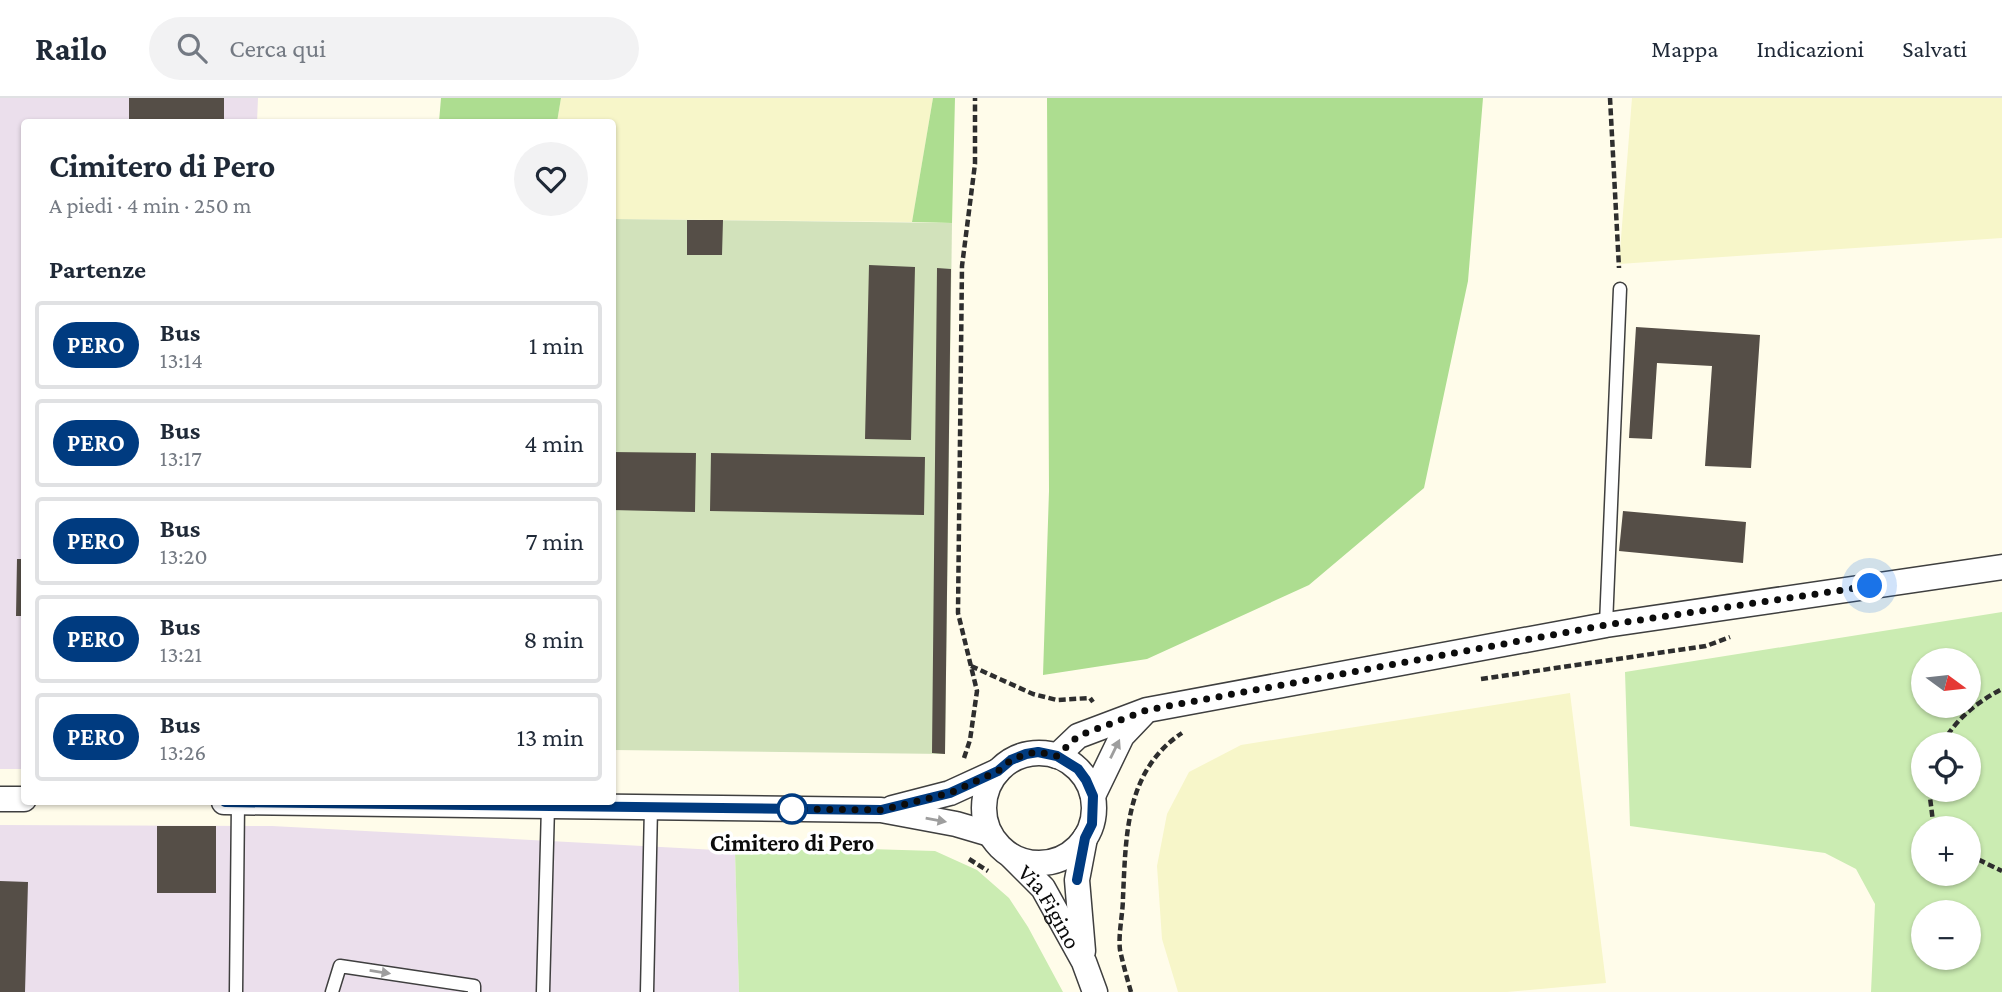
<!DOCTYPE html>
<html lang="it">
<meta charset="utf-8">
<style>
body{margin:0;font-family:"Crimson Pro",serif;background:#f2f2f3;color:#1f2937;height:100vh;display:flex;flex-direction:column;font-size:26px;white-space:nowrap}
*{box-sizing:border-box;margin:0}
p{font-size:23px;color:#747a83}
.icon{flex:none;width:38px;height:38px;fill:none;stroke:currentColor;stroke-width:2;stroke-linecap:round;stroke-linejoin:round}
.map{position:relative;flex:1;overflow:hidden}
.drawer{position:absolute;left:21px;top:21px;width:595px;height:686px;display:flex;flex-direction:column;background:#fff;border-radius:7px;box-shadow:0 2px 5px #0004}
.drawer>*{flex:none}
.badge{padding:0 14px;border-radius:23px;font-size:24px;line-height:46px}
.needle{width:46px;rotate:105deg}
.tools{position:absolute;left:1911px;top:550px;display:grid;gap:14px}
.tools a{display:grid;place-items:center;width:70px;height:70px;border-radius:50%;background:#fff;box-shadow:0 2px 5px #0004;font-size:35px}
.you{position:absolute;width:35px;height:35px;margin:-18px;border:5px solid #fff;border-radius:50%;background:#1a73e8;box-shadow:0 0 0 10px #1a73e833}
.map>.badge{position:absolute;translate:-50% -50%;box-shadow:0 0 0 4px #fff}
h2{padding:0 28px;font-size:26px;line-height:63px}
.round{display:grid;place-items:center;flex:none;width:74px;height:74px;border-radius:37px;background:#f2f2f3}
.headline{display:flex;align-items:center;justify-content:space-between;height:119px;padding:0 28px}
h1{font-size:33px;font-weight:700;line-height:52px}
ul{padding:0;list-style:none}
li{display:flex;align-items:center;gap:21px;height:88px;margin:0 14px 10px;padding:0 14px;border:4px solid #e0e1e3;border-radius:7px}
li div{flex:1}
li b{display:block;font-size:26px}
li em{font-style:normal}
li .badge{min-width:77px;font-weight:700;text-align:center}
header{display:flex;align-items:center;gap:42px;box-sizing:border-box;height:98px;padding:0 35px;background:#fff;border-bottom:2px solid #e0e1e3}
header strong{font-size:33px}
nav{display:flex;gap:38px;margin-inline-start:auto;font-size:24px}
.search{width:490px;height:63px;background:#f2f2f3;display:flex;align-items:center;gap:18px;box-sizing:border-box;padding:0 24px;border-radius:38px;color:#747a83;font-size:26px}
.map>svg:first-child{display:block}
.industrial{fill:#ebdfec}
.farmland{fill:#f7f6c9}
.green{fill:#cbecb2;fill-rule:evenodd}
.forest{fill:#addd90}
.cemetery{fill:#d2e2bb}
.building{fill:#554e47}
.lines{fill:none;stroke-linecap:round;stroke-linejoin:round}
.service-casing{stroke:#3f3f3f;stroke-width:15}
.minor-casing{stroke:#3f3f3f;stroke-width:27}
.path{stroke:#2e2e2e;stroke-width:4.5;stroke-dasharray:7 3.5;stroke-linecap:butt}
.service{stroke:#fff;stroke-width:12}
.minor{stroke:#fff;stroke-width:24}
.oneway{fill:#9e9e9e}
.line-casing{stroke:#fff;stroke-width:16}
.line{stroke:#003b80;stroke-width:10}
.walk{stroke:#0c0c0c;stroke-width:7;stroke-dasharray:0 12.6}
.stop-dot{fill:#fff;stroke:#003b80;stroke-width:3.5}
.labels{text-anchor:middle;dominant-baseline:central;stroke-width:7;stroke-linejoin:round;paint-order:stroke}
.stop-label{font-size:24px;font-weight:bold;fill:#0c0c0c;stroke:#fff}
.street-label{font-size:24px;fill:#0c0c0c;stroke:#fff}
</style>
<header>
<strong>Railo</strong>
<div class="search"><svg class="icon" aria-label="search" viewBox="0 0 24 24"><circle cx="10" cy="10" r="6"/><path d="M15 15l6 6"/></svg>Cerca qui</div>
<nav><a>Mappa</a><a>Indicazioni</a><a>Salvati</a></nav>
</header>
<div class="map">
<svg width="2002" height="894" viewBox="0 0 2002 894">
<rect width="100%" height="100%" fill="#fffcea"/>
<path class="industrial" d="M 0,0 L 258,0 L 257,24 L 24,24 L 24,671 L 0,671 Z
M 0,727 L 272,728 L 735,753 L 739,894 L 0,894 Z"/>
<path class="farmland" d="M 561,0 L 933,0 L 912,124 L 613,121 L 612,24 L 557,24 Z
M 1632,0 L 2002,0 L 2002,140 L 1619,166 Z
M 1570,595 L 1606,885 L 1507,894 L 1178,894 L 1162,841 L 1157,768 L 1167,716 L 1189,674 L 1241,647 Z"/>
<path class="green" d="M 2002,514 L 2002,894 L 1871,894 L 1875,806 L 1856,771 L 1825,755 L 1630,728 L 1625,574 ZM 1923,562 L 1969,562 L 1969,607 L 1923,607 ZM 1923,646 L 1969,646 L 1969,691 L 1923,691 ZM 1923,730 L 1969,730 L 1969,775 L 1923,775 ZM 1923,814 L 1969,814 L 1969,859 L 1923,859 Z
M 869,751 L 935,753 L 977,772 L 1009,800 L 1028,829 L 1063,894 L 739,894 L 735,753 Z"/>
<path class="forest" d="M 441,0 L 561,0 L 557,24 L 439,24 Z
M 933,0 L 955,0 L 952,125 L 912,124 Z
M 1047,0 L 1483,0 L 1468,183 L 1424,390 L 1309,487 L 1147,561 L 1043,577 L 1049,393 Z"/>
<path class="cemetery" d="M 613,121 L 952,125 L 945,656 L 613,652 Z"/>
<path class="building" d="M 129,0 L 224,0 L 224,24 L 129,24 Z
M 687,122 L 723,122 L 722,157 L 687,157 Z
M 869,167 L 915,169 L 911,342 L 865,341 Z
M 937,170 L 951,171 L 945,656 L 932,655 Z
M 1636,229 L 1760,237 L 1751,370 L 1705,368 L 1712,268 L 1657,265 L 1652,341 L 1629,340 Z
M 612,354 L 696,355 L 695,414 L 612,412 Z
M 711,355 L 925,359 L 924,417 L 710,413 Z
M 1623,413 L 1746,424 L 1743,465 L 1619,453 Z
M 17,461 L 24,461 L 24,518 L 16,518 Z
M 157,728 L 216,728 L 216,795 L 157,795 Z
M 0,783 L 28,784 L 25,894 L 0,894 Z"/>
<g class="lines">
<g class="service-casing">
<path id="service" d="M 1606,527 L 1620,191
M 236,894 L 238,704
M 332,894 L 340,868 L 474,888 L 474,894
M 543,894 L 548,708
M 647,894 L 651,709"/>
</g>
<g class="minor-casing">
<g id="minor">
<circle cx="1039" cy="710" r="55"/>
<path d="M 1057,658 L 1078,638 L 1147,612 L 1606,527 L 2002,469"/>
<path d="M 1093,698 L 1122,638 L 1143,616"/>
<path d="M 0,701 L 24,701"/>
<path d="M 224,704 L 881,712 L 956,726 L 990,736"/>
<path d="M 892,710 L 950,695 L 998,673"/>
<path id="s1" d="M 1012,759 L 1043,790 L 1084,864 L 1095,894"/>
<path d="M 1083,853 L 1077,782 L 1085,740"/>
</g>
</g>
<path class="path" d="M 1610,0 L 1619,170
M 971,568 L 1033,596 L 1057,602 L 1090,600 L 1093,604
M 1481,581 L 1706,548 L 1730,539
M 1942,646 C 1956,621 1977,604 2002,591
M 964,660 L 970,642 L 977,593 L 958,515 L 962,168 L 975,66 L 975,0
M 1929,691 L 1933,724 L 1937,730
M 1969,757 L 2002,773
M 969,761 L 988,773
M 1131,894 C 1127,880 1123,866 1120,852 C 1118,836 1123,816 1123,799 C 1126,738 1125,673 1182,635"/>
<use href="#service" class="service"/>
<use href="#minor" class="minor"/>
</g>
<defs><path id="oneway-solid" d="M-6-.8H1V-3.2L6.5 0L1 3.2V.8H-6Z" transform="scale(1.75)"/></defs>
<g class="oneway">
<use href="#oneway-solid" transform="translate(1115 651) rotate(-64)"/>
<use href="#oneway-solid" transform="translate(936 722) rotate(10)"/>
<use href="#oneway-solid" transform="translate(380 874) rotate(9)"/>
</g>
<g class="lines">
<g class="line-casing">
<path id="line" d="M 225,704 L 881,712 L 950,695 L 998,673 L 1011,662 L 1026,656 L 1038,654 L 1057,658 L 1078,671 L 1086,682 L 1093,698 L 1092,726 L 1085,740 L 1077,782"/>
</g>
<use href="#line" class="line"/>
<path class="walk" d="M 792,711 L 881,712 L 950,695 L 998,673 L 1011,662 L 1026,656 L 1038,654 L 1057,658 L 1078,638 L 1147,612 L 1606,527 L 1870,488"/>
</g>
<circle class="stop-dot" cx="792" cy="711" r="14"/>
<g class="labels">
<g class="stop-label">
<text x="792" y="744">Cimitero di Pero</text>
</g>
<g class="street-label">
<text stroke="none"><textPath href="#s1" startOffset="63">Via Figino</textPath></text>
</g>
</g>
</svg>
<div class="tools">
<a><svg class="needle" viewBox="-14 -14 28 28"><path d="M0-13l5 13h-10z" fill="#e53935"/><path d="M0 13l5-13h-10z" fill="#747a83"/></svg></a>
<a><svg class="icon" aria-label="locate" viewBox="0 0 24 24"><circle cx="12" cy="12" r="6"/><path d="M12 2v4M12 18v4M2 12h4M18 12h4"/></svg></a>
<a>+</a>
<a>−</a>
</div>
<div class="you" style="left:1870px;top:488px"></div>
<section class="drawer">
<div class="headline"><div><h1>Cimitero di Pero</h1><p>A piedi · 4 min · 250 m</p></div><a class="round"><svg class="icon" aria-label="heart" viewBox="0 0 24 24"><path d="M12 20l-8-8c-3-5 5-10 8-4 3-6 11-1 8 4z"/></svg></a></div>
<h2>Partenze</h2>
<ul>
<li><span class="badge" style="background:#003b80;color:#fff">PERO</span><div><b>Bus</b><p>13:14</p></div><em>1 min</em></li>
<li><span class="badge" style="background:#003b80;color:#fff">PERO</span><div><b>Bus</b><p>13:17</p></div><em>4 min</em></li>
<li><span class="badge" style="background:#003b80;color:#fff">PERO</span><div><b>Bus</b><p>13:20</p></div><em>7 min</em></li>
<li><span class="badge" style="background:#003b80;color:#fff">PERO</span><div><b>Bus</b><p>13:21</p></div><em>8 min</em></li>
<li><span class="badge" style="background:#003b80;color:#fff">PERO</span><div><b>Bus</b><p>13:26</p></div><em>13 min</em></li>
</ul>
</section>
</div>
